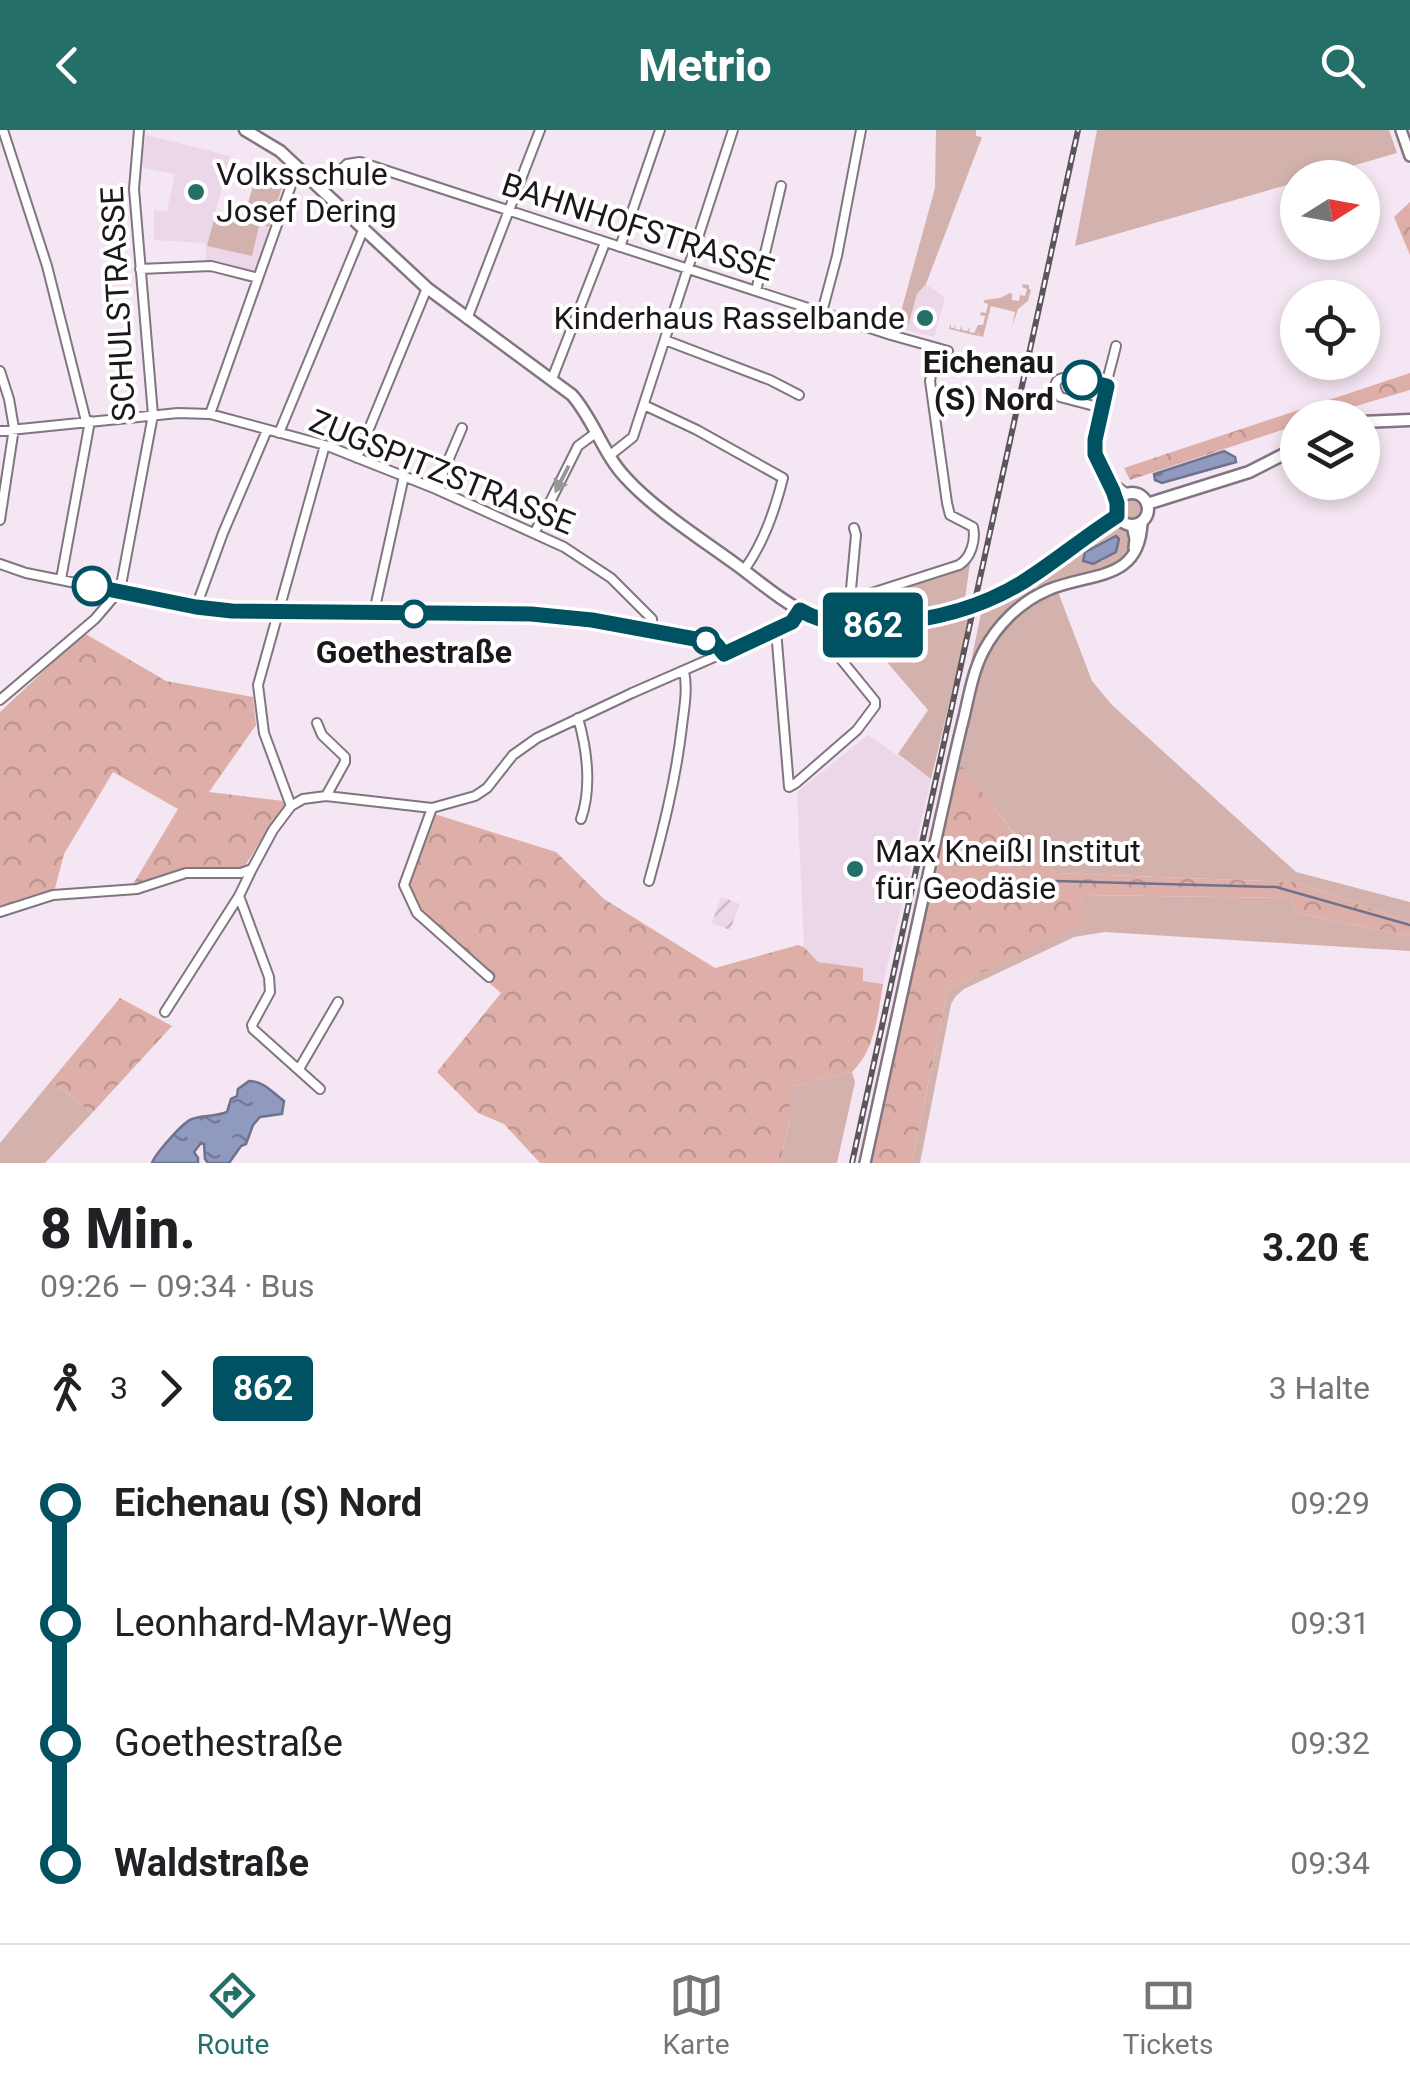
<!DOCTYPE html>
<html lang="de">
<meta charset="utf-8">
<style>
body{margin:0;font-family:Roboto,sans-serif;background:#f6f6f6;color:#202124;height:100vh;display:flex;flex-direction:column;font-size:38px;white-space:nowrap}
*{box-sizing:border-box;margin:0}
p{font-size:32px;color:#757577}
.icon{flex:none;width:55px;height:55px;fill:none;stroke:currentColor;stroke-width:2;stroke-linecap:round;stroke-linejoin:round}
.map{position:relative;height:1033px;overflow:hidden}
.sheet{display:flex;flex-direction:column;background:#fff;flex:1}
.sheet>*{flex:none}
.badge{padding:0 20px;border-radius:8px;font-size:35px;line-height:65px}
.needle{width:65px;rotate:79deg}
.tools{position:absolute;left:1280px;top:30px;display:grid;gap:20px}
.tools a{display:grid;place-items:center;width:100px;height:100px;border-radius:50%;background:#fff;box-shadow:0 5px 15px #0003;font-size:50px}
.map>.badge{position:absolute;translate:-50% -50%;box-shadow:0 0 0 5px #fff}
.legs{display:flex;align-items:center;gap:15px;height:110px;padding:0 40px;font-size:32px}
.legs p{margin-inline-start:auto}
.head{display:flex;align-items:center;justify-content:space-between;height:170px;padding:0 40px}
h1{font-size:55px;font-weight:800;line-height:75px}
ul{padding:0 40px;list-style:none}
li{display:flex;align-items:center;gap:35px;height:120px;font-size:38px}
li i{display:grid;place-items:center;width:15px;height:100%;margin:0 12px;background:currentColor}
li i::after{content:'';width:25px;height:25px;margin:-12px;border:8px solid;border-radius:50%;background:#fff}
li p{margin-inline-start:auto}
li:first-child i{background:linear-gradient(#0000 50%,currentColor 0)}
li:last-child i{background:linear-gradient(currentColor 50%,#0000 0)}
header{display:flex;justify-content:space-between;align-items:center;height:130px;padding:0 40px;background:#256f69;color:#fff;font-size:45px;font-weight:800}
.tabs{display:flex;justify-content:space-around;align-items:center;height:140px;border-top:2px solid #e0e0e0;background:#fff;font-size:28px;color:#757577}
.tabs a{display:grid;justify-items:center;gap:5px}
.tabs .on{color:#256f69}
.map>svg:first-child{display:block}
.built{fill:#ecd7e9}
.industrial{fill:url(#industrial-furrows)}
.green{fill:#d3b2ad;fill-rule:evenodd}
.forest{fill:url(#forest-crowns)}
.water{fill:url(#water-ripples);stroke:#6d728d;stroke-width:2.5}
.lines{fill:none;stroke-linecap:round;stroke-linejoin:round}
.stream{stroke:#6d728d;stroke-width:2.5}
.minor-casing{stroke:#817580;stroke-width:12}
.tertiary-casing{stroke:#817580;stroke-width:14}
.secondary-casing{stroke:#817580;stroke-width:15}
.minor{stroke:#fff;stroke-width:8}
.tertiary{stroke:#fff;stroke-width:9}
.secondary{stroke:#fff;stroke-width:10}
.rail-casing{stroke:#5c555c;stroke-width:6}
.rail{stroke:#fff;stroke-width:2.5;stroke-dasharray:8;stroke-linecap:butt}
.oneway{fill:#989798}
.line-1-casing{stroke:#fff;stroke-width:22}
.line-1{stroke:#005262;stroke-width:15}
.poi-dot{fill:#256f69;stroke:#fff;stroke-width:4}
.stop-1-dot{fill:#fff;stroke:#005262;stroke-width:5}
.labels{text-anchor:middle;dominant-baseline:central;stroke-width:8;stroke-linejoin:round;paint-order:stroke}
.poi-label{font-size:32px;fill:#1b171b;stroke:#fff;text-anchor:start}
.street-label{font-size:32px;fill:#1b171b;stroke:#fff}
.stop-label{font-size:32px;font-weight:bold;fill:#1b171b;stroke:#fff;text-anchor:end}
</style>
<header><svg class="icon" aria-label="back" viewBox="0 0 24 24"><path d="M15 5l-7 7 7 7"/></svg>Metrio<svg class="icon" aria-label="search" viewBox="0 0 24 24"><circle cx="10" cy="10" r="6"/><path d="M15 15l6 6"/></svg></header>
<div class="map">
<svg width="1410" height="1033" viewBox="0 0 1410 1033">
<defs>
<pattern id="industrial-furrows" width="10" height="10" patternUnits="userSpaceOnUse" patternTransform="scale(2.5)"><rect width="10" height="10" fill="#ecd7e9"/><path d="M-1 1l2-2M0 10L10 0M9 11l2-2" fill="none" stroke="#cab8c7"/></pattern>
<pattern id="forest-crowns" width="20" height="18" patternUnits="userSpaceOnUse" patternTransform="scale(2.5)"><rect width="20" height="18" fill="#deafa8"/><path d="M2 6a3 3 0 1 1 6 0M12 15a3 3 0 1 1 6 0" fill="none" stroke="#be9690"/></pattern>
<pattern id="water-ripples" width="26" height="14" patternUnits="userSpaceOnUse" patternTransform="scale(2.5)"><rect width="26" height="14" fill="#9099be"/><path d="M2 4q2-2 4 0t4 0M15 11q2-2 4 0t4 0" fill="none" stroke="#757c9a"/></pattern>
</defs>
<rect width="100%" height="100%" fill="#f4e6f2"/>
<path class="built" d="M 146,5 L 230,26 L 215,84 L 269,98 L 255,145 L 206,131 L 206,113 L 154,110 L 154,80 L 167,81 L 175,44 L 140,37 Z
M 926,154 L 945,168 L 934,207 L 907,200 L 917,164 Z
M 868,605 L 931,649 L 883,854 L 863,852 L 863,838 L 818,832 L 804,817 L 797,662 Z"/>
<path class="industrial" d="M 721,767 L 740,774 L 730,800 L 712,793 Z"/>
<path class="green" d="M 936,0 L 976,0 L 976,6 L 982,7 L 926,154 L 917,164 L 907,200 L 897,196 L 935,58 Z
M 1097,0 L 1389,0 L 1397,23 L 1314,47 L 1298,48 L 1297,52 L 1075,116 Z
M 257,42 L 265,49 L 282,58 L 269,97 L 243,90 Z
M 215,86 L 259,96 L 252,126 L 207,116 Z
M 1023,154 L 1029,155 L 1029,159 L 1031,160 L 1028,171 L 1018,179 L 1012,197 L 1015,182 L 991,176 L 983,207 L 979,206 L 979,201 L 978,206 L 949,199 L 951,193 L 951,198 L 954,198 L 956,194 L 955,199 L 960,200 L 962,195 L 962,200 L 967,201 L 970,197 L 969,202 L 974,203 L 978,195 L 983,195 L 985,186 L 980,185 L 981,182 L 986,183 L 988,174 L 983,172 L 985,170 L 1000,168 L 1010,163 L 1012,164 L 1012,170 L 1019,171 L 1020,165 L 1025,166 L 1027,159 L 1022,157 Z
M1120 379a12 12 0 1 1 24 0a12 12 0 1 1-24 0Z
M 1120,396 L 1130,403 L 1131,414 L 1126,425 L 1113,436 L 1042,456 L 1034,457 L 1036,461 L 997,492 L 978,523 L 971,531 L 982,479 L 1037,450 L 1100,403 L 1111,397 ZM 1109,408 L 1111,424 L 1102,431 L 1084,431 L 1085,421 Z
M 970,433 L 965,469 C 926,481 875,495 835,480 L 838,477 Z
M 1058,462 L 1092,551 L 1112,575 L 1296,742 L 1410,772 L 1410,792 L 1294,752 L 1055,743 L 1045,733 L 1035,730 L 964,639 L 957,635 C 974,555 976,500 1058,462 Z
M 971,484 L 931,649 L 898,624 L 928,580 L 862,503 C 899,502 935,494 971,484 Z
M 1082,765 L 1291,768 L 1297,783 L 1410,806 L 1410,821 L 1105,802 L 1074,807 L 964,859 L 956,866 L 951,874 L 920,1033 L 912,1033 L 948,859 L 1084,792 Z
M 852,942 L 855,952 L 837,1033 L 780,1033 L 790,990 L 790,957 Z
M 51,951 L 92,983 L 45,1033 L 0,1033 L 0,1013 Z"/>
<path class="forest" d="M 1410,72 L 1410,125 L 1394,87 Z
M 1410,243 L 1410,260 L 1319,287 L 1298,288 L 1297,295 L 1130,350 L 1124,338 Z
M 84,503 L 166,551 L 253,567 L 256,595 L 209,662 L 284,671 L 286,677 L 269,697 L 245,736 L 229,740 L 193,737 L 132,756 L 178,679 L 113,642 L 64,724 L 54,762 L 0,777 L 0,582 Z
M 957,635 L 964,638 L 1034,730 L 1045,733 L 1055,743 L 1294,752 L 1410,792 L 1410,806 L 1297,783 L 1291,768 L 1082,765 L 1085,792 L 948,859 L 912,1033 L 869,1033 Z
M 428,682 L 556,722 L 604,769 L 715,838 L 798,815 L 804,817 L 818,832 L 863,838 L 863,851 L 883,854 C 878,884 875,920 852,942 L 790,957 L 790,990 L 780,1033 L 540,1033 L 504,994 L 478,983 L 437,942 L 501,863 L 413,787 L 398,756 Z
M 120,868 L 172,896 L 92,983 L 51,951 Z"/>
<path class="water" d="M 1224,321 L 1235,327 L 1236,332 L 1162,353 L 1155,350 L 1154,344 Z
M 1116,406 L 1119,409 L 1116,422 L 1093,434 L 1083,431 L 1085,422 Z
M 249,951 C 264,951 273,963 284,971 L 282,984 L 260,987 L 253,995 L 246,1014 L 241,1016 L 229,1033 L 208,1033 L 205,1029 L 204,1014 L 201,1013 L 194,1022 L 198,1028 L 198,1033 L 152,1033 C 155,1024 183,992 192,989 C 203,985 214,987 227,982 L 231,969 L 237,966 L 238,959 Z"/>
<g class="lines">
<path class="stream" d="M 1055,751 L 1276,757 L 1410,795"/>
<g class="minor-casing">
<path id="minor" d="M 3,0 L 47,136 L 86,291
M 322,59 L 347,34 L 360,32 L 891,205 L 948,221
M 620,117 L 660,0
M 140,139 L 211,136 L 258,148
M 756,161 L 781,56
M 822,182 L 837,126 L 861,0
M 467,189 L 540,0
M 665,210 L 770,250 L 799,265
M 1116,216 C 1110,242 1090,305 1096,329 C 1100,344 1112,357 1117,373
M 0,241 L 9,269 L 14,298 L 0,390
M 552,249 L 605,113
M 644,275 L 697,300 L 783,348 C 775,380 764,413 744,440
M 1102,278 L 1060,267 C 1040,234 1094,253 1107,256
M 210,284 L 295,44 L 301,39
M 0,301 L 178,283 L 210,284 L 325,315 L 436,359 L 564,417 L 611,448 L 652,489 L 652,500
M 279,303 L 364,98
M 609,326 L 633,307 L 733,0
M 357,328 L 427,158
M 1110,351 L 1127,364
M 436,359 L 462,298
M 535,402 L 578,316 L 597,302
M 0,434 L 26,443 L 196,477 L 232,481 L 536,485 L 592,490 L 716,513 L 724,525
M 61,449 L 90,291
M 850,470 L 856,405 L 854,398
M 196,477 L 223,403 L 267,300
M 828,480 L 850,470 L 959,435 C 971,428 976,410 973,397 L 950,385 L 947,373 L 930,251 L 936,218
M 374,482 L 404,346
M 776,500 L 789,657 L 796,653 L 857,600 L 875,576 L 875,571 L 831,517 L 831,510
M 0,570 L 95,489 L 118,462 L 122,450 L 153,285 L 134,59 L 139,0
M 578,588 C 587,619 592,658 581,689
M 317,593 L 322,605 L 345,627 L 345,632 L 326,666
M 291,676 L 264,603 L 258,555 L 325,315
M 432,678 L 404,755 L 417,783 L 489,847
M 649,751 C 663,700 676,649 682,596 C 684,579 688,559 684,541
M 239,766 L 269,847 L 270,862 L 252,895 L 253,899 L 320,959
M 0,782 L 53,765 L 137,759 L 186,743 L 241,743 L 252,739 L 273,700 L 291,676 L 303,669 L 326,666 L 432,678 L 475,666 L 487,658 L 513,625 L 537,608 L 632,563 L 776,500 L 792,491 L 800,480
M 165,882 L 239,766 L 252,739
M 299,939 L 338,872"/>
</g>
<g class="tertiary-casing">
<path id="tertiary" d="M 1401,0 L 1410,26
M 1132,395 L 1135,409 L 1134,418
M 865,1033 C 890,919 915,805 940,691 C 948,656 955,622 964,587 C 969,565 973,542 983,522 C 997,495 1020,472 1048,460 C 1091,442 1140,452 1142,392"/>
</g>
<g class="secondary-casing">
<path id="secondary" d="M 245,0 L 280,21 L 427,158 L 572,265 C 594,290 603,324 626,348 C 653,378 701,409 734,433 C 759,451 782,472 810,485 C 833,497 860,496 885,494 C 931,490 976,478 1016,455 C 1052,435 1083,407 1117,386
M 1362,292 L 1410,290
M1116 379a16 16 0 1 1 32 0a16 16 0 1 1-32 0Z
M 1147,374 L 1249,342 L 1298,317"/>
</g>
<use href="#minor" class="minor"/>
<use href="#tertiary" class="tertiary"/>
<use href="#secondary" class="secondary"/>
<g class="rail-casing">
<path id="rail" d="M 852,1033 L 1078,0"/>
</g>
<use href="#rail" class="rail"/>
</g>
<defs><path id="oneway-solid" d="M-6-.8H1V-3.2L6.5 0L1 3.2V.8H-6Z" transform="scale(2.5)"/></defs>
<use class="oneway" href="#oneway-solid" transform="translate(562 349) rotate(117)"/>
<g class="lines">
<g class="line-1-casing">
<path id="line-1" d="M 92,456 L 196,477 L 232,481 L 531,484 L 592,490 L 706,511 L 716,514 L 724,524 L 792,492 L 800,480 C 825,495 854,496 883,494 C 936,490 991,475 1035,444 C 1063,425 1089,404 1117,386 L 1117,373 L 1113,361 L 1095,324 L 1095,310 L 1107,256 L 1082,250"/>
</g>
<use href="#line-1" class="line-1"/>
</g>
<g class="poi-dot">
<circle cx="196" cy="62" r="10"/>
<circle cx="925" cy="188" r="10"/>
<circle cx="855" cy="739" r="10"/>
</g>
<g class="stop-1-dot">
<circle cx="1082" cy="250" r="18"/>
<circle cx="92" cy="456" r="18"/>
<circle cx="414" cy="484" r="12"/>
<circle cx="706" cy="511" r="12"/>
</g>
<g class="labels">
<g class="poi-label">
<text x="216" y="44">Volksschule<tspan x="216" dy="37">Josef Dering</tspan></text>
<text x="905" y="188" text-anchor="end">Kinderhaus Rasselbande</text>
<text x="875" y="721">Max Kneißl Institut<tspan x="875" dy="37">für Geodäsie</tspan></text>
</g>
<g class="street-label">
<text transform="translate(638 97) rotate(18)">BAHNHOFSTRASSE</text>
<text transform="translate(118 174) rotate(-93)">SCHULSTRASSE</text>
<text transform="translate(442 342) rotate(22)">ZUGSPITZSTRASSE</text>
</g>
<g class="stop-label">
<text x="1054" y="232">Eichenau<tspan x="1054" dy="37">(S) Nord</tspan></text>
<text x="414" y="522" text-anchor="middle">Goethestraße</text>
</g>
</g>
</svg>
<div class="tools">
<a><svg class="needle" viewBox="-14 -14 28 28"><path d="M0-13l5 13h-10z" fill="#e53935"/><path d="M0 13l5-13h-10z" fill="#757577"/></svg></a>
<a><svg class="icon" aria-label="locate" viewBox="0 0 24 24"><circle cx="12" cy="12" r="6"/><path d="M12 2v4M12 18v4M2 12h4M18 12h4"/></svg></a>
<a><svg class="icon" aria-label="layers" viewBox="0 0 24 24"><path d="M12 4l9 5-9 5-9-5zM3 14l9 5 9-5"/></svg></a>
</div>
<b class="badge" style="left:873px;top:495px;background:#005262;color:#fff">862</b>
</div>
<section class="sheet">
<div class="head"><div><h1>8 Min.</h1><p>09:26 – 09:34 · Bus</p></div><b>3.20 €</b></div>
<div class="legs"><svg class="icon" aria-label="walk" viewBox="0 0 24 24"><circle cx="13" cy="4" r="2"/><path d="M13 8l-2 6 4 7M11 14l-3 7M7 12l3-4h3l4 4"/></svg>3<svg class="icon" aria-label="forward" viewBox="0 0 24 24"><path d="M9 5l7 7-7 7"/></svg><b class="badge" style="background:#005262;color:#fff">862</b><p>3 Halte</p></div>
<ul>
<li><i style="color:#005262"></i><b>Eichenau (S) Nord</b><p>09:29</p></li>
<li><i style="color:#005262"></i><span>Leonhard-Mayr-Weg</span><p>09:31</p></li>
<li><i style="color:#005262"></i><span>Goethestraße</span><p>09:32</p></li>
<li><i style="color:#005262"></i><b>Waldstraße</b><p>09:34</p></li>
</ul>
</section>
<nav class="tabs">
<a class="on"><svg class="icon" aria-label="directions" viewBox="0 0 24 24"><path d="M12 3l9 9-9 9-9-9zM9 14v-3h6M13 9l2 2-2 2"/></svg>Route</a>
<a><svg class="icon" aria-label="map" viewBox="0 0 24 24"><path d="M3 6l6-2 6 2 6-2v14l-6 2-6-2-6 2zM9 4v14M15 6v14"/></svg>Karte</a>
<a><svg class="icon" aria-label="tickets" viewBox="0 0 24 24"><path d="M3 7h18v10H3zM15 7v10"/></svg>Tickets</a>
</nav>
